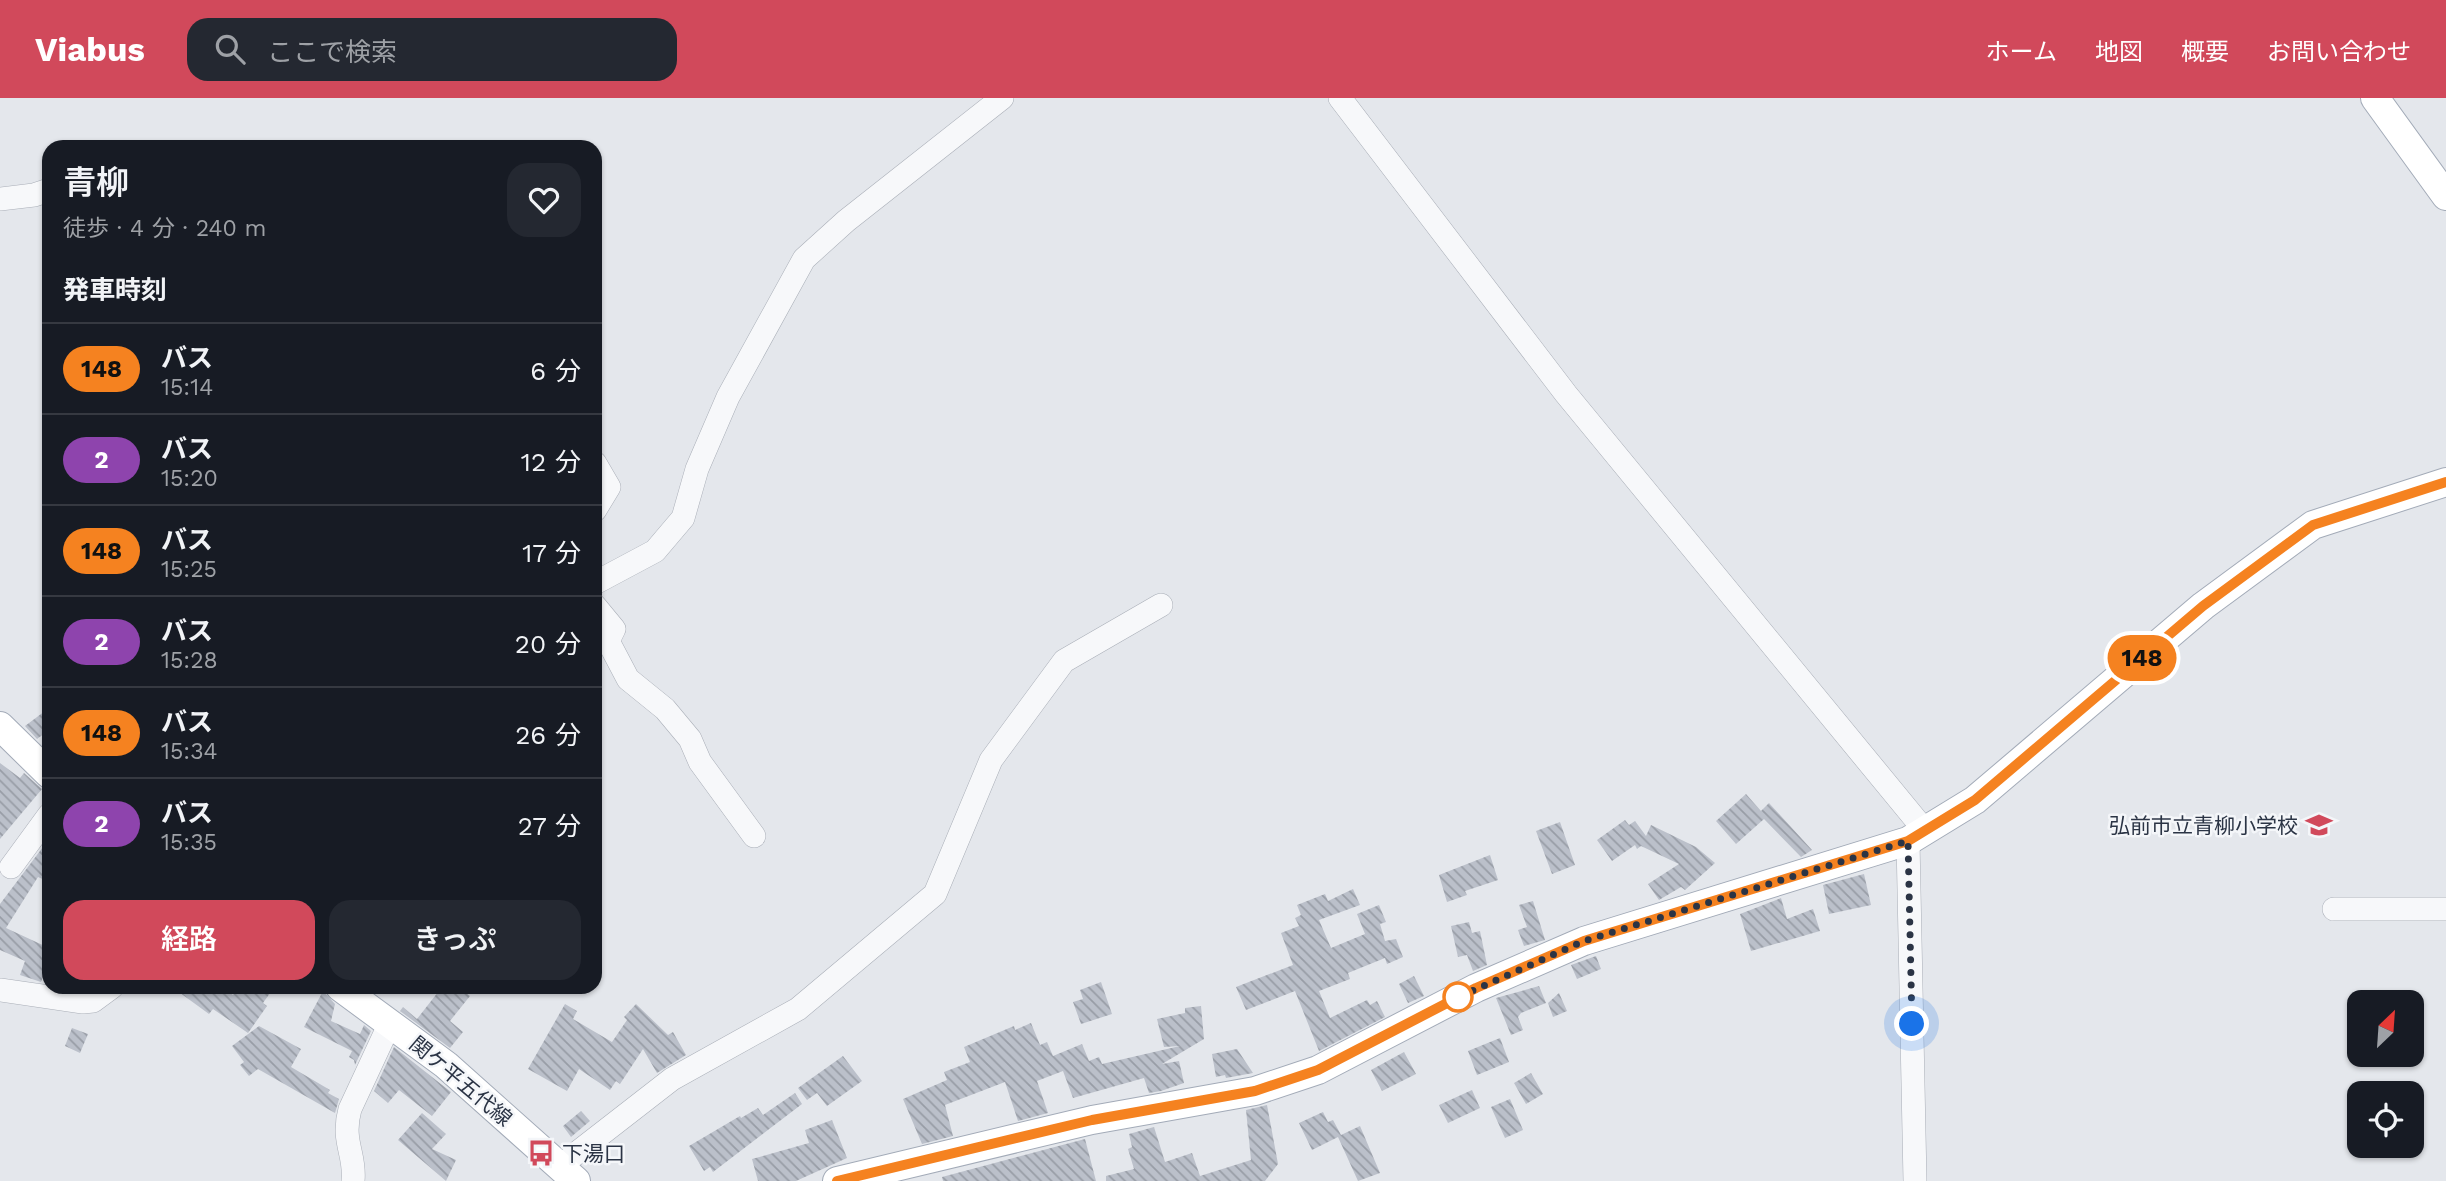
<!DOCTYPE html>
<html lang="ja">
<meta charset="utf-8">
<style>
body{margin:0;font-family:"Work Sans","Noto Sans JP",sans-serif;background:#242831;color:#f1f3f6;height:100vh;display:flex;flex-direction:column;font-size:26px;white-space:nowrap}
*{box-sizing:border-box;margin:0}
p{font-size:23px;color:#9ea1a6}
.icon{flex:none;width:38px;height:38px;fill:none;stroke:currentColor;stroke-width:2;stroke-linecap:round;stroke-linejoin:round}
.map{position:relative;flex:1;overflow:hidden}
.details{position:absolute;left:42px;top:42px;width:560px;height:854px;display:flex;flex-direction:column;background:#171b24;border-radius:21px;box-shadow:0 2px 5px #0004}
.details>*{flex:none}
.badge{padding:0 14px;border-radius:23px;font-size:24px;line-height:46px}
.needle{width:46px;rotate:25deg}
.controls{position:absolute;left:2347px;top:892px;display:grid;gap:14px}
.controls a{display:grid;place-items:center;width:77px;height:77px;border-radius:14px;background:#171b24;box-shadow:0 2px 5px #0004;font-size:35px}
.you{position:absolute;width:35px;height:35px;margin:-18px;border:5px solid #fff;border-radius:50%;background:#1a73e8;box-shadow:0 0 0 10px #1a73e833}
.map>.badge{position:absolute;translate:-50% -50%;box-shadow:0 0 0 4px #fff}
h2{padding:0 21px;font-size:26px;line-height:63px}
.round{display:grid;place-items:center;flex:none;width:74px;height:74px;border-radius:21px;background:#242831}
.summary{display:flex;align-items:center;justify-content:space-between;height:119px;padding:0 21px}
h1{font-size:33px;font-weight:600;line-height:52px}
.cta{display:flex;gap:14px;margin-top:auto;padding:14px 21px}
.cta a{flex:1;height:80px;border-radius:21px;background:#d1495b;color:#fff;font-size:28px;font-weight:600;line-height:80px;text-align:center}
.cta a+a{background:#242831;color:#f1f3f6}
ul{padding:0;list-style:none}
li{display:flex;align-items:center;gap:21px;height:91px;padding:0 21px;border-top:2px solid #363941}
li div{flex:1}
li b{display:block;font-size:26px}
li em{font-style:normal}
li .badge{min-width:77px;font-weight:700;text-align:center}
header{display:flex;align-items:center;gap:42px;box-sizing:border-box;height:98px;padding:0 35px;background:#d1495b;color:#fff}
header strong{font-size:33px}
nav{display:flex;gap:38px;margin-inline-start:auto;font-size:24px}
.search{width:490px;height:63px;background:#242831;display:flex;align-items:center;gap:18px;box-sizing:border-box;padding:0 24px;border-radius:21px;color:#9ea1a6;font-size:26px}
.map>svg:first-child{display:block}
.building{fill:url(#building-back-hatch)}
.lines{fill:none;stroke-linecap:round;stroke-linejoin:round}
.minor-casing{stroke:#a9aeb7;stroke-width:24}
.major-casing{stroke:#a3abb8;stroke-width:30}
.minor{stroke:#f7f8fa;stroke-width:23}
.major{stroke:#fff;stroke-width:28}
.line-casing{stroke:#fff;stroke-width:16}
.line{stroke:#f58220;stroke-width:10}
.walk{stroke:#2b3445;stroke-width:7;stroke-dasharray:0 12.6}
.stop-dot{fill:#fff;stroke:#f58220;stroke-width:3.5}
.labels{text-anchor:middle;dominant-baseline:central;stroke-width:5;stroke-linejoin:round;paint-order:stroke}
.poi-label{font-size:21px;fill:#2b3445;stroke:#f4f6f9;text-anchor:end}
.street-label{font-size:21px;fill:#2b3445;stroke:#f4f6f9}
</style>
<header>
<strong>Viabus</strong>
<div class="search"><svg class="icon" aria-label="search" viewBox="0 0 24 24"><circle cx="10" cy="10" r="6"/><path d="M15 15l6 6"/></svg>ここで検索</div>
<nav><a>ホーム</a><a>地図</a><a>概要</a><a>お問い合わせ</a></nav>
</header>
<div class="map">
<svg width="2446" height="1083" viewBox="0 0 2446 1083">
<defs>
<pattern id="building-back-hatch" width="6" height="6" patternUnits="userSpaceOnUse" patternTransform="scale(1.75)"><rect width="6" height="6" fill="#bbc0ca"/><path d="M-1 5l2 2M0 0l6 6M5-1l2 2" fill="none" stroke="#989da6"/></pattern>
</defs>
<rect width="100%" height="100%" fill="#e4e7ec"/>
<path class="building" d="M 49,610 L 49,632 L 37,641 L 25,628 Z
M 0,665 L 20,680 L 24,675 L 42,691 L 0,741 Z
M 1746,696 L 1761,713 L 1769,705 L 1812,752 L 1801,759 L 1764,721 L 1736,746 L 1716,723 Z
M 1625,722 L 1629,727 L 1635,723 L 1646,738 L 1651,727 L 1696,749 L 1715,765 L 1685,792 L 1681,789 L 1659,802 L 1648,786 L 1679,766 L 1641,748 L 1637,751 L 1635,747 L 1612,763 L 1597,742 Z
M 1560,724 L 1575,767 L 1552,776 L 1536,733 Z
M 49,741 L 49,784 L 38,779 L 6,830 L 49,850 L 49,882 L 43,879 L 41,884 L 20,877 L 25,863 L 0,852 L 0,806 Z
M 1490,757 L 1498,782 L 1465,793 L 1467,797 L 1447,804 L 1439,777 Z
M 1864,776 L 1871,807 L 1829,816 L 1823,787 Z
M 1353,791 L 1360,807 L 1319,822 L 1331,850 L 1365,836 L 1357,816 L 1379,807 L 1386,824 L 1380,826 L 1385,843 L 1396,841 L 1403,859 L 1387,866 L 1385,860 L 1348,875 L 1350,881 L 1319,893 L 1330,920 L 1367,902 L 1370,907 L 1377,903 L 1385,919 L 1319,953 L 1295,893 L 1246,912 L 1236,889 L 1293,867 L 1281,835 L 1299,828 L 1295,820 L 1301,817 L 1297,807 L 1325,796 L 1328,803 Z
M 1781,800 L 1787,821 L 1813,811 L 1820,833 L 1751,853 L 1740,816 Z
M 1533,803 L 1545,842 L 1524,848 L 1518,832 L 1527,829 L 1519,807 Z
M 1469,824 L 1472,835 L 1480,833 L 1487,867 L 1473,873 L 1467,857 L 1458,859 L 1451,828 Z
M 1596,858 L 1601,871 L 1577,881 L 1571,867 Z
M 1414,878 L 1424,898 L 1408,905 L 1399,886 Z
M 1101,884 L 1112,916 L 1081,926 L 1073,904 L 1083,901 L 1080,892 Z
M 1539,888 L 1546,905 L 1521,915 L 1518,919 L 1523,932 L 1511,937 L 1496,900 Z
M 172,889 L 222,889 L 233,897 L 238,889 L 261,889 L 270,895 L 263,905 L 267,908 L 248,935 L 213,911 L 209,916 Z
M 442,889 L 459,889 L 470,898 L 450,923 L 463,934 L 450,950 L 400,913 L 403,909 L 417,921 Z
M 323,893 L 335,906 L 331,923 L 360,936 L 364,927 L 371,933 L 355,967 L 354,962 L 349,959 L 352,953 L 304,929 Z
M 1559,895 L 1567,913 L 1553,919 L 1548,905 Z
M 565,906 L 577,913 L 573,921 L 612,944 L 627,922 L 624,919 L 636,906 L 668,937 L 673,934 L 686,957 L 657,975 L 643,951 L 620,986 L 616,983 L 610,992 L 579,971 L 567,993 L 528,971 Z
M 1201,908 L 1204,941 L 1162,966 L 1179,963 L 1184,985 L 1161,993 L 1149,995 L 1144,980 L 1073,1000 L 1063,973 L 1037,983 L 1048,1015 L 1018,1023 L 1005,984 L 945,1007 L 953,1038 L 922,1046 L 903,1001 L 947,982 L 944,974 L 970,964 L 964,949 L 1014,928 L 1015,932 L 1031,925 L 1040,947 L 1047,944 L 1053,958 L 1082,946 L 1089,963 L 1099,959 L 1102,966 L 1180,948 L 1164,949 L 1157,921 L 1185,915 L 1185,910 Z
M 259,928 L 301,951 L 291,969 L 330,992 L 328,995 L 339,1001 L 335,1015 L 258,971 L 249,978 L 240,967 L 244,964 L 232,948 Z
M 72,930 L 88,936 L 80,955 L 65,948 Z
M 1500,940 L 1509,964 L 1477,977 L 1468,953 Z
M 394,949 L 451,994 L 432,1018 L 399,992 L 388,1005 L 374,993 Z
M 1237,951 L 1253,975 L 1226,980 L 1225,977 L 1216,979 L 1212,956 Z
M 1404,954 L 1416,976 L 1382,993 L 1371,972 Z
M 843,958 L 862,983 L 827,1008 L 817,995 L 807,1002 L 798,990 Z
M 1531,975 L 1543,996 L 1526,1006 L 1514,985 Z
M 1472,992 L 1480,1010 L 1448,1025 L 1439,1007 Z
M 795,995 L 802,1006 L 713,1074 L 710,1069 L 704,1073 L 689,1048 L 740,1018 L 741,1020 L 758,1010 L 763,1017 Z
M 1510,1001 L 1523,1032 L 1505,1040 L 1491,1009 Z
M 1267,1007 L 1278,1066 L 1265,1083 L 1106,1083 L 1106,1078 L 1134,1071 L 1128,1051 L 1132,1049 L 1129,1036 L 1154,1029 L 1165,1064 L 1192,1055 L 1200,1078 L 1251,1062 L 1246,1012 Z
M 581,1013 L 590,1023 L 571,1039 L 563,1028 Z
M 1323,1014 L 1328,1024 L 1333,1022 L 1341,1037 L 1360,1028 L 1380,1075 L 1358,1083 L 1338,1039 L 1312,1052 L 1299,1025 Z
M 422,1015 L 446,1036 L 432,1051 L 456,1062 L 446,1083 L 398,1042 Z
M 832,1022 L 847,1060 L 796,1083 L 758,1083 L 752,1061 L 809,1045 L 805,1032 Z
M 1085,1041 L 1096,1083 L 943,1083 L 942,1079 Z"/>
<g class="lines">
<g class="minor-casing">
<path id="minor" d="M 1340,0 L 1566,296 L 1926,734
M 0,101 L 34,97 L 49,92
M 595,365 L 609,389 L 595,412
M 595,485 L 655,453 L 683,420 L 697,371 L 728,299 L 804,161 L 846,123 L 1002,0
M 595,508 L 614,531 L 608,543 L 628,581 L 665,611 L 690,641 L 700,664 L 754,738
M 1908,743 L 1915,1083
M 11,769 L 49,717
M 2334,811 L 2446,811
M 0,892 L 83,904 L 93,903 L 112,889
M 560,1068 L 672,981 L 798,911 L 935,796 L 991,662 L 1064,563 L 1161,507
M 353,1083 C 356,1056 341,1044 350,1011 L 390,925"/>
</g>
<g class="major-casing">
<path id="major" d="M 2375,0 L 2446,98
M 0,628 L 49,676
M 340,889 L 446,967 L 576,1083
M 837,1083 L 1092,1022 L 1255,993 L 1318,972 L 1476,890 L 1584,843 L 1908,743 L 1975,702 L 2203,508 L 2313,427 L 2446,384"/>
</g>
<use href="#minor" class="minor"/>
<use href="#major" class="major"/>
</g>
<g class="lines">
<g class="line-casing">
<path id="line" d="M 837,1083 L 1092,1022 L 1255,993 L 1318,972 L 1476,890 L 1584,843 L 1908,743 L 1975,702 L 2203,508 L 2313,427 L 2446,384"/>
</g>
<use href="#line" class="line"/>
<path class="walk" d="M 1458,899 L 1454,901 L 1584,843 L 1908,743 L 1912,926"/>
</g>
<defs>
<g id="school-bare" transform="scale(2.1)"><path d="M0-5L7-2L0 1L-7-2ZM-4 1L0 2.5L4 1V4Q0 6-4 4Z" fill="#d1495b" stroke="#f4f6f9" stroke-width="2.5" paint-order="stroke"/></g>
<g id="bus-bare" transform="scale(2.1)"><path d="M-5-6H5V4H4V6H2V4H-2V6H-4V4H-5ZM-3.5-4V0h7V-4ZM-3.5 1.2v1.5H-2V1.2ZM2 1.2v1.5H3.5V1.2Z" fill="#d1495b" stroke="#f4f6f9" stroke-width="2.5" paint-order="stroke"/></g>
</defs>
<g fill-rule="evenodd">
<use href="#school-bare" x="2319" y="727"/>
<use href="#bus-bare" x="541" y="1055"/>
</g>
<circle class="stop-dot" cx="1458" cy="899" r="14"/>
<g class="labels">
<g class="poi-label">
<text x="2298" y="727">弘前市立青柳小学校</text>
<text x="562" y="1055" text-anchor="start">下湯口</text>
</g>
<g class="street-label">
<text transform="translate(461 983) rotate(40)">関ケ平五代線</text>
</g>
</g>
</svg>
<div class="controls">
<a><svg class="needle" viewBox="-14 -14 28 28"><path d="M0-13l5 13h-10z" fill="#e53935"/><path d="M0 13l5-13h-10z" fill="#9ea1a6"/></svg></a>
<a><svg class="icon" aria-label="locate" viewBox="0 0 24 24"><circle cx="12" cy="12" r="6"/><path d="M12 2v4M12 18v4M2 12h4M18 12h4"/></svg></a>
</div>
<div class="you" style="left:1912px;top:926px"></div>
<b class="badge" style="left:2142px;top:560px;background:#f58220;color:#111">148</b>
<section class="details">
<div class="summary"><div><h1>青柳</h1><p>徒歩 · 4 分 · 240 m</p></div><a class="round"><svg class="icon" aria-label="heart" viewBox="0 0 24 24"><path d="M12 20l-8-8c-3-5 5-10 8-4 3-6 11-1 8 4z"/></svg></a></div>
<h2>発車時刻</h2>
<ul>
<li><span class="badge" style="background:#f58220;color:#111">148</span><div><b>バス</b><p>15:14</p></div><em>6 分</em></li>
<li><span class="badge" style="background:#8e44ad;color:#fff">2</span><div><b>バス</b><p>15:20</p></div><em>12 分</em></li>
<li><span class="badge" style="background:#f58220;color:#111">148</span><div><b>バス</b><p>15:25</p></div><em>17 分</em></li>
<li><span class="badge" style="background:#8e44ad;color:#fff">2</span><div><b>バス</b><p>15:28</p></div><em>20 分</em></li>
<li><span class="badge" style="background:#f58220;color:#111">148</span><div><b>バス</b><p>15:34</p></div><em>26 分</em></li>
<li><span class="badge" style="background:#8e44ad;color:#fff">2</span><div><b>バス</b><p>15:35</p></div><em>27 分</em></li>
</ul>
<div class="cta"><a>経路</a><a>きっぷ</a></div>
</section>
</div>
